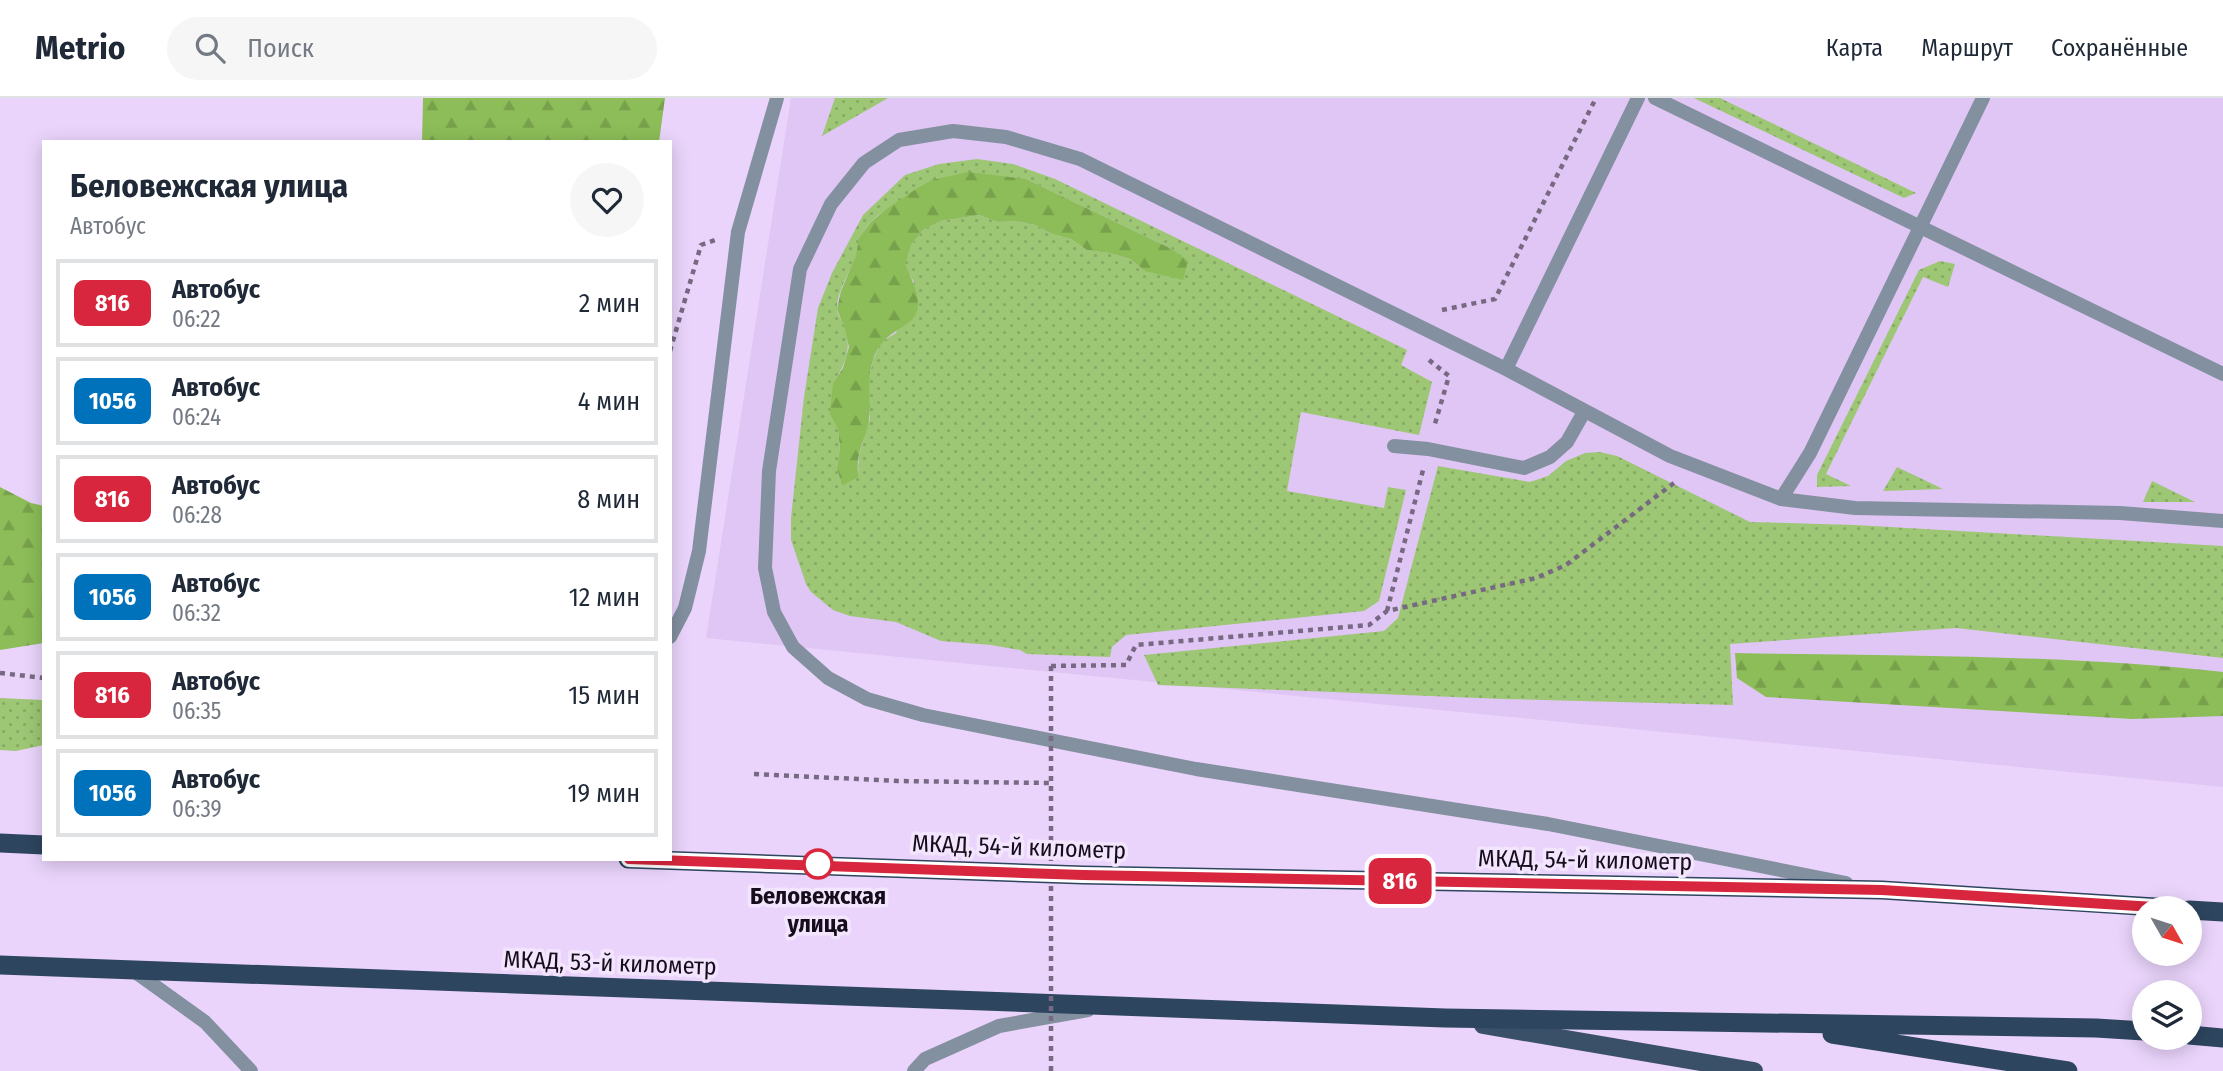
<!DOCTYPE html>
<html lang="ru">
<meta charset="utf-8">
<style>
body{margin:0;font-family:"Fira Sans Condensed",sans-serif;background:#f6f6f7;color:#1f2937;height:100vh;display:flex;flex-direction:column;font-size:26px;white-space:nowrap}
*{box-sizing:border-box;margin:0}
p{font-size:23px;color:#747a83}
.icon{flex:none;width:38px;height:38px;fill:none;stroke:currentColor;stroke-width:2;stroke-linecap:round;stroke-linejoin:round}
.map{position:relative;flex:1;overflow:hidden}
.panel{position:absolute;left:42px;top:42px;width:630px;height:721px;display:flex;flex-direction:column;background:#fff;border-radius:0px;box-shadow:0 4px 18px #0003}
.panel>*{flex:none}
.badge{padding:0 14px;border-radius:10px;font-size:24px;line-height:46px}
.needle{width:46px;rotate:129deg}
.controls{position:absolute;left:2132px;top:798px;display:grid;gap:14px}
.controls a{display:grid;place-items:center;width:70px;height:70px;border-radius:50%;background:#fff;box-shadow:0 4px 18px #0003;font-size:35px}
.map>.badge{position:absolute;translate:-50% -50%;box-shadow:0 0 0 4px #fff}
.round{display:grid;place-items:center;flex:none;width:74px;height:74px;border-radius:37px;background:#f6f6f7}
.headline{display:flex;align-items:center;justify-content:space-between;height:119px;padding:0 28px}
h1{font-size:33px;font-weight:700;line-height:52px}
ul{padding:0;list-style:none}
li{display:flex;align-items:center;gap:21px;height:88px;margin:0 14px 10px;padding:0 14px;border:4px solid #e0e1e3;border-radius:0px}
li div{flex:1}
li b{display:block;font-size:26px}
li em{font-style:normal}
li .badge{min-width:77px;font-weight:700;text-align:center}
header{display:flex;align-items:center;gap:42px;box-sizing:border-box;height:98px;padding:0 35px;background:#fff;border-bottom:2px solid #e0e1e3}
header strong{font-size:33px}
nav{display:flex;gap:38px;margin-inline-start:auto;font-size:24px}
.search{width:490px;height:63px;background:#f6f6f7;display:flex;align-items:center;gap:18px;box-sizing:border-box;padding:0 24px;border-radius:38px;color:#747a83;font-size:26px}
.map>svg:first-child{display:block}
.built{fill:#e0c6f4}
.grass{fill:url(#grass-dots);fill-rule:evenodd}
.forest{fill:url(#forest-firs)}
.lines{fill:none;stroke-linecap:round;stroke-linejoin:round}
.path{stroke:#776982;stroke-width:4.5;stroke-dasharray:5 5;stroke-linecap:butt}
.service{stroke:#83909f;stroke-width:14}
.primary{stroke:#3a5069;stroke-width:18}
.trunk{stroke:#2d455f;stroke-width:19}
.path-bridge{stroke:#776982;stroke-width:4.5;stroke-dasharray:5 5;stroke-linecap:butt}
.line-casing{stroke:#fff;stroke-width:16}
.line{stroke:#d7263d;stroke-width:10}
.stop-dot{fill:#fff;stroke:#d7263d;stroke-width:3.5}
.labels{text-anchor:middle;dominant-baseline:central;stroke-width:7;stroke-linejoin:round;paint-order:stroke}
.street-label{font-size:24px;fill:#150d1b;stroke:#f3e5fd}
.stop-label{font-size:24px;font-weight:bold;fill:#150d1b;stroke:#f3e5fd}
</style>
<header>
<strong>Metrio</strong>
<div class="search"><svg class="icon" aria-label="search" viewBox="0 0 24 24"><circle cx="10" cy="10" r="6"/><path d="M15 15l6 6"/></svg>Поиск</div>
<nav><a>Карта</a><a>Маршрут</a><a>Сохранённые</a></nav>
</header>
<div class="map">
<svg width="2223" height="973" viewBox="0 0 2223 973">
<defs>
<pattern id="grass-dots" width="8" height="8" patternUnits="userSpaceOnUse" patternTransform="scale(1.75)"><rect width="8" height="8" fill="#9dc774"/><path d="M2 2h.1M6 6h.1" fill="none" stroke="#86aa64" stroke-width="1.8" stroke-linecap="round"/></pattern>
<pattern id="forest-firs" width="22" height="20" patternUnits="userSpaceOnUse" patternTransform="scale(1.75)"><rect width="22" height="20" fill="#8cbd58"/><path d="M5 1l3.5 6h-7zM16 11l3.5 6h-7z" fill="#78a14c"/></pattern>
</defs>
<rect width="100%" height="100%" fill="#ead4fb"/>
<path class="built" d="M 791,0 L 2223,0 L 2223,689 L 706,540 Z"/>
<path class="grass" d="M 835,0 L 888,0 L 822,38 Z
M 1694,0 L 1720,0 L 1916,95 L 1904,100 Z
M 977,61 L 1013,66 L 1055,81 L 1407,252 L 1401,267 L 1432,284 L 1419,337 L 1301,314 L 1287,393 L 1384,410 L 1388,389 L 1406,392 L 1379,503 L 1364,513 L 1126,537 L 1112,549 L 1110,559 L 1027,556 L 1020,552 L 991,547 L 941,543 L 896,524 L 850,518 L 833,512 L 811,494 L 806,486 L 791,442 L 791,420 L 804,299 L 818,210 L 832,175 L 863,117 L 905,77 L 939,66 ZM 1026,81 L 1172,151 L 1187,163 L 1145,173 L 1130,161 L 1109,155 L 1087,152 L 1071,141 L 1052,136 L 1035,127 L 1017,123 L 998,124 L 979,117 L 941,123 L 923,132 L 911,147 L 904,166 L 914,184 L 896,235 L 881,244 L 873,262 L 869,280 L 870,320 L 859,357 L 858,378 L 842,388 L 837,370 L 840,350 L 833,285 C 845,267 852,251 845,230 C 843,224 837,216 837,210 C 837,192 850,175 856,159 C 860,146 860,136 870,125 C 879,115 890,109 901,103 Z
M 1940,163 L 1955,166 L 1948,189 L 1923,179 L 1826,376 L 1851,388 L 1817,389 L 1817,377 L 1919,172 Z
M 1600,354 L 1617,358 L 1750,424 L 1855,427 L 2223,448 L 2223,560 L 1956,530 L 1730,546 L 1733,607 L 1503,601 L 1158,587 L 1144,557 L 1384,533 L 1398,520 L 1438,368 L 1530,384 L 1548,378 L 1566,363 L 1585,355 Z
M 1897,369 L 1943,391 L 1883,393 Z
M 2152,383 L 2195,404 L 2143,404 Z
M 0,600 L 44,602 L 44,647 L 16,653 L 0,652 Z"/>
<path class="forest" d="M 423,0 L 665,0 L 659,44 L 422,44 Z
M 968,74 L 1026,81 L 1172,151 L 1188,163 L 1183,182 L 1145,173 L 1130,161 L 1109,155 L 1087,152 L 1071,141 L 1052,136 L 1035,127 L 1017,123 L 998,124 L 979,117 L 941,123 L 923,132 L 911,147 L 905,166 C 942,242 889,214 873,262 C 866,282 872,301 869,321 C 868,334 861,345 859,357 C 857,364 858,372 858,379 L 842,388 L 837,370 L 840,350 L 838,331 L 830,316 L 833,285 L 843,270 L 849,249 L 845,231 L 837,211 L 841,193 L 856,158 L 859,140 L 871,124 L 885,112 L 916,91 L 932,82 Z
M 0,389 L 31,405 L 44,408 L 44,545 L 0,552 Z
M 1735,555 C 1897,558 2061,556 2223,574 L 2223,618 L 2132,621 L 1766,599 L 1737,580 Z"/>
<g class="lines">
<path class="path" d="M 1442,212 L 1495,201 L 1596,0
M 670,253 L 701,147 L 715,142
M 1429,262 L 1449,278 L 1434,329
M 1387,513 L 1423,372
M 1051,568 L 1126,567 L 1136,547 L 1369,527 L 1387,513 L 1536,480 L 1566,467 L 1674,385
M 0,575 L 44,580
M 754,676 L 898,683 L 1050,685"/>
<path class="service" d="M 1655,0 L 2223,276
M 1506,271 L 1638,0
M 1394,348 L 1428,351 L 1524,370 L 1550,359 L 1567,344 L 1584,314
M 1781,401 L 1810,355 L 1983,0
M 670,539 L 685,510 L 699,453 L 738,134 L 777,0
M 1846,785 L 1548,726 L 1196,671 L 923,617 L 867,601 L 828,580 L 793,549 L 774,514 L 765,470 L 769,373 L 800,171 L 831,106 L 864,65 L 899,42 L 953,33 L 1006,39 L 1080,61 L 1506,271 L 1670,358 L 1781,401 L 1855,410 L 2120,415 L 2223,423
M 134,873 L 205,924 L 251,973
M 914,973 L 925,961 L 999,928 L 1088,912"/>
<path class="primary" d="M 1483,927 L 1754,973"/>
<path class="trunk" d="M 0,745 L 44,747
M 628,761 L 1083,777 L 1882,792 L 2171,810
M 2189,812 L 2223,814
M 0,867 L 1445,920 L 2096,930 L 2144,933
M 1832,936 L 2068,973
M 2189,937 L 2223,940"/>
<path class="path-bridge" d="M 1051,973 L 1051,568"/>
</g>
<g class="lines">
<g class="line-casing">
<path id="line" d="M 629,761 L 1083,777 L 1882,792 L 2170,810"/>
</g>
<use href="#line" class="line"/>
</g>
<circle class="stop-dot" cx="818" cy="766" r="14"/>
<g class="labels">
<g class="street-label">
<text transform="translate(1019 749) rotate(2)">МКАД, 54-й километр</text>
<text transform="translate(1585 762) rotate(1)">МКАД, 54-й километр</text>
<text transform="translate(610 865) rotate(2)">МКАД, 53-й километр</text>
</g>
<g class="stop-label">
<text x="818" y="798">Беловежская<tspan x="818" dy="28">улица</tspan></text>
</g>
</g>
</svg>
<div class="controls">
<a><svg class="needle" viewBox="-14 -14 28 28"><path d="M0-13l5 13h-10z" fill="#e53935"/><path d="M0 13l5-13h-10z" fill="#747a83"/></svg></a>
<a><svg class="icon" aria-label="layers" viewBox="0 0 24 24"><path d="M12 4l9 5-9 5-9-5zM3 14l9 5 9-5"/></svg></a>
</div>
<b class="badge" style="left:1400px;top:783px;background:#d7263d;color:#fff">816</b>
<section class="panel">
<div class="headline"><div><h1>Беловежская улица</h1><p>Автобус</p></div><a class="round"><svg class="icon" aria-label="heart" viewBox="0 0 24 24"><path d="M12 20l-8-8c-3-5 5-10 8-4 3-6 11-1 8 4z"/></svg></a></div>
<ul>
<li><span class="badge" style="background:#d7263d;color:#fff">816</span><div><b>Автобус</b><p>06:22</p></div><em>2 мин</em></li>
<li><span class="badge" style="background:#0072bc;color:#fff">1056</span><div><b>Автобус</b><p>06:24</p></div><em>4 мин</em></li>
<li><span class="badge" style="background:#d7263d;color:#fff">816</span><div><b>Автобус</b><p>06:28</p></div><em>8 мин</em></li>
<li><span class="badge" style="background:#0072bc;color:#fff">1056</span><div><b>Автобус</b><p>06:32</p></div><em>12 мин</em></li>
<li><span class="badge" style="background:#d7263d;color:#fff">816</span><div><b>Автобус</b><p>06:35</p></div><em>15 мин</em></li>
<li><span class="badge" style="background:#0072bc;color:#fff">1056</span><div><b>Автобус</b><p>06:39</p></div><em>19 мин</em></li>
</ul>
</section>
</div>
